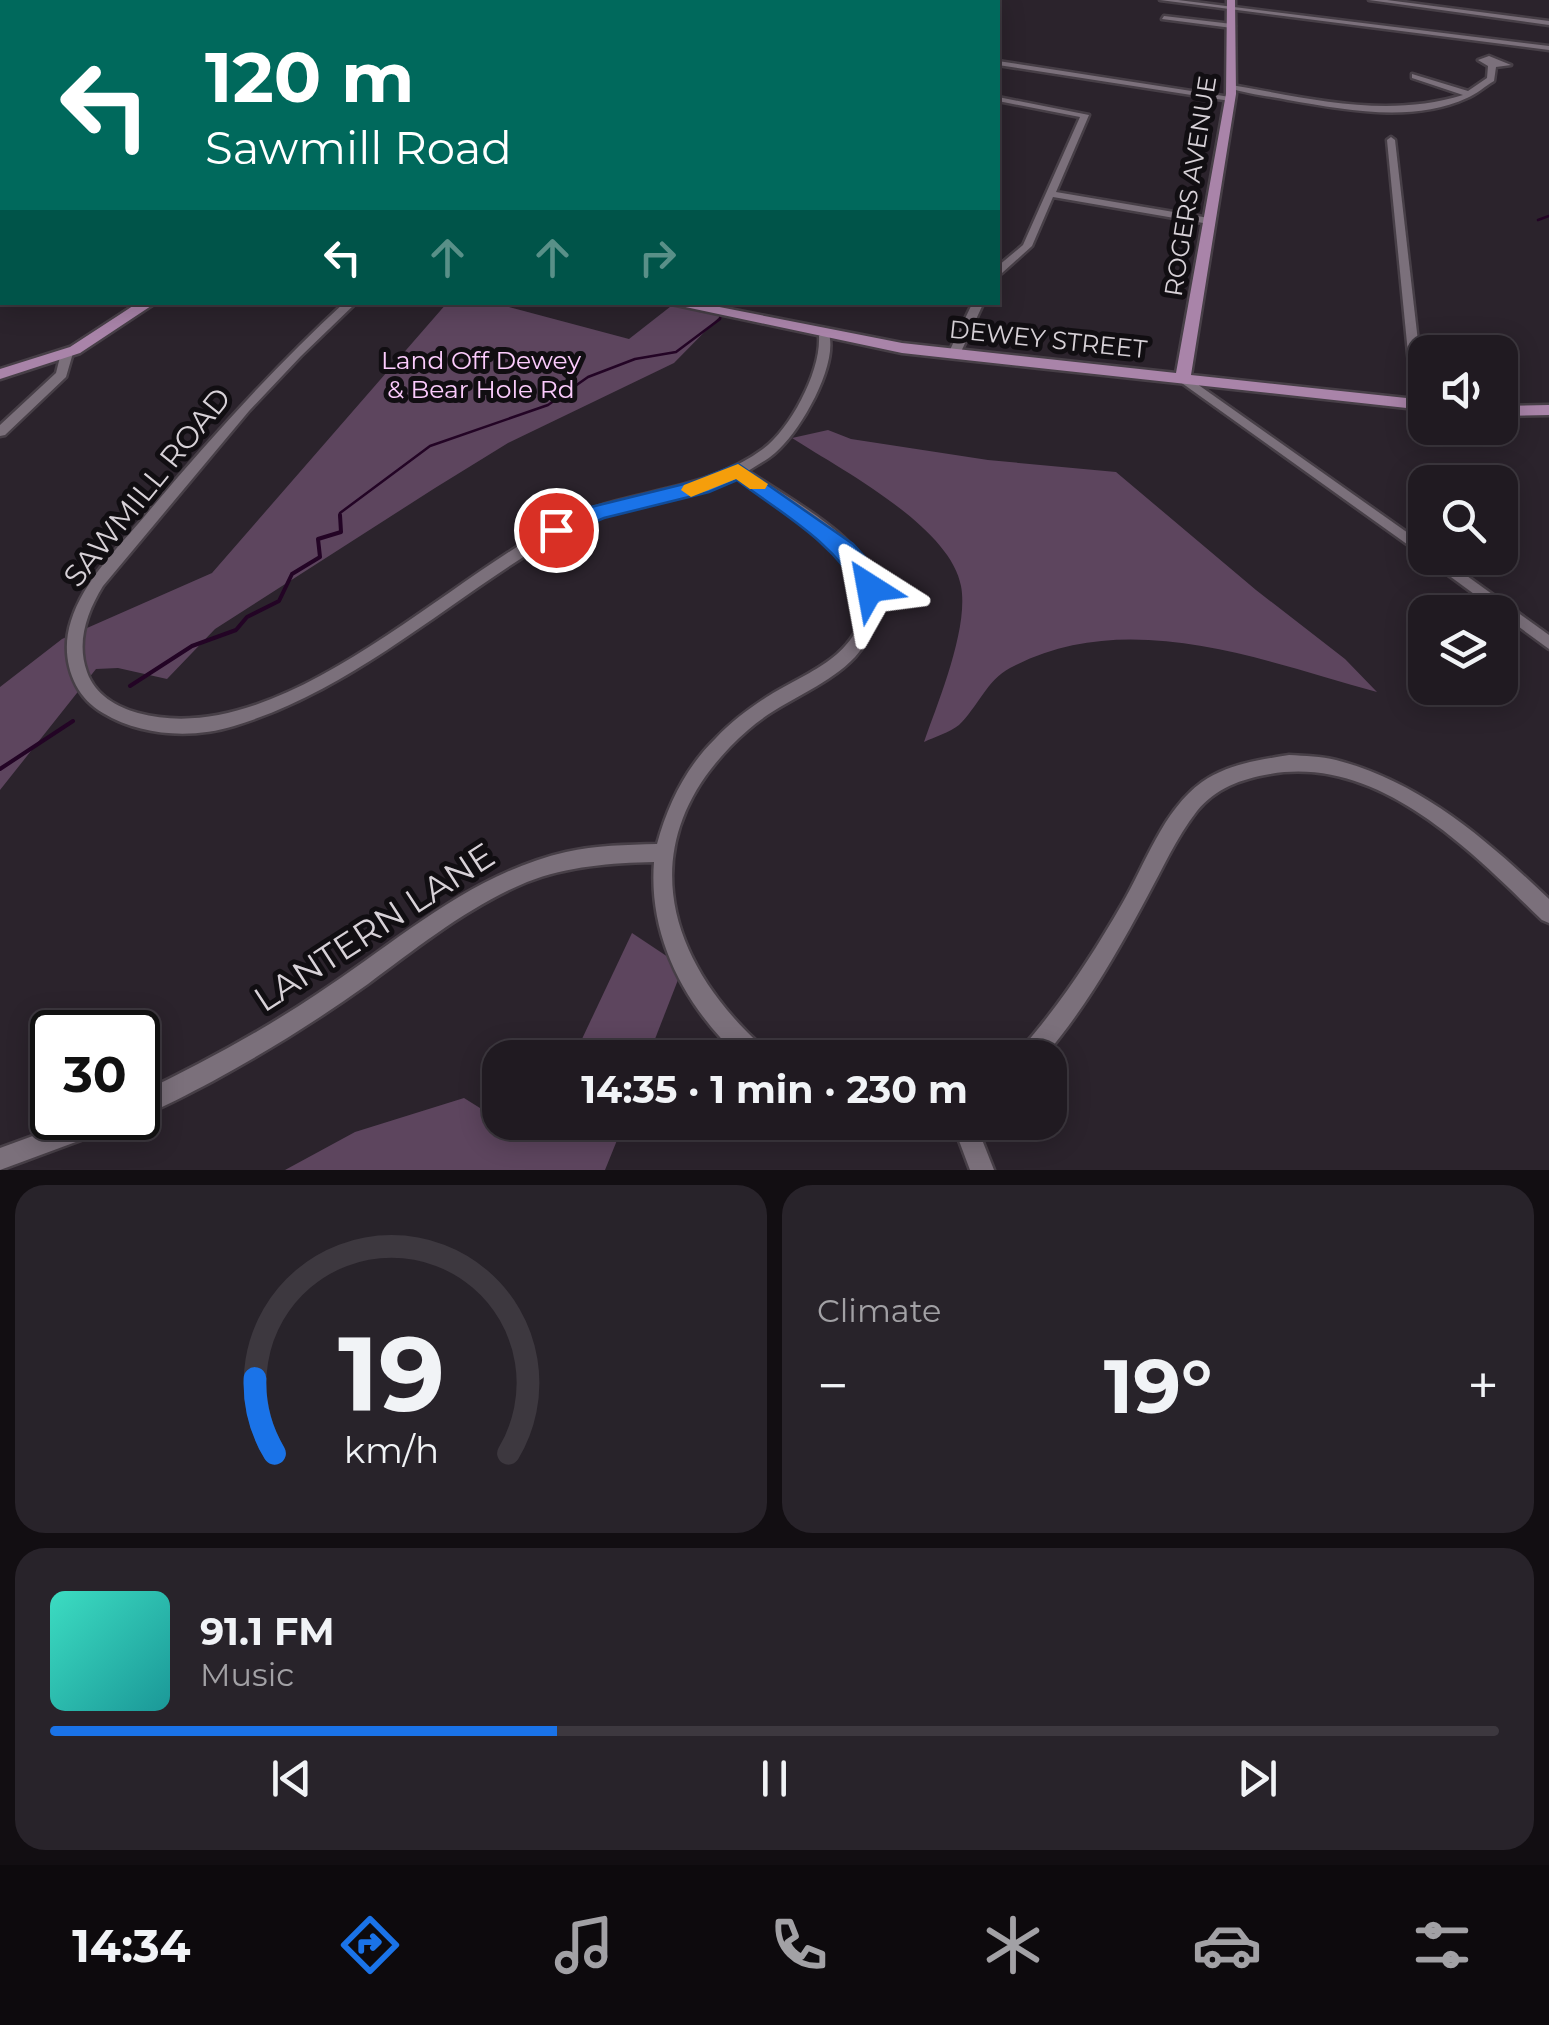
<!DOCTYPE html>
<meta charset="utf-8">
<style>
:root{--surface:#201a21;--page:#28232a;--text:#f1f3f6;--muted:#a2a1a5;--line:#3d383f;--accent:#1a73e8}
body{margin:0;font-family:Montserrat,sans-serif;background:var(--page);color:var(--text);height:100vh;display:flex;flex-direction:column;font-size:38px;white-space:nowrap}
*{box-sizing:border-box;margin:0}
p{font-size:32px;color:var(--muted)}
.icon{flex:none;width:55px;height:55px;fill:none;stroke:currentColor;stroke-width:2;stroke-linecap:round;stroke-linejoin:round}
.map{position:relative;height:1170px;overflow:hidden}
.details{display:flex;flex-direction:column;gap:15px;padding:15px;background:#120e12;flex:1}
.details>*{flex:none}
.top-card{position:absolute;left:0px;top:0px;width:1000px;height:305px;box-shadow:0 5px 25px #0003,0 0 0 2px var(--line);background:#00695c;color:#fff;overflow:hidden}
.tools{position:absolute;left:1408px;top:335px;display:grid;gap:20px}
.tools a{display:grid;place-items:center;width:110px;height:110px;border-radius:20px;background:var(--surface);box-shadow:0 5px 25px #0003,0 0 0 2px var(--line);font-size:50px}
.speed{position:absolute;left:30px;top:1010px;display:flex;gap:20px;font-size:50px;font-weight:700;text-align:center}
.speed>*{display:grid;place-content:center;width:130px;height:130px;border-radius:50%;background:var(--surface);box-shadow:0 5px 25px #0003,0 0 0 2px var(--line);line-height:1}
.speed .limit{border:5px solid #111;border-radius:15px;background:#fff;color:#111}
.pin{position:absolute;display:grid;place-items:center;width:85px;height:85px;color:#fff;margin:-42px;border:5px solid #fff;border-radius:50%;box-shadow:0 2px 10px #0007}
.me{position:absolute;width:110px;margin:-55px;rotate:326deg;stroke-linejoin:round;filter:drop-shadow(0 0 8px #0008)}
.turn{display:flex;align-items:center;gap:35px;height:210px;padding:0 40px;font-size:45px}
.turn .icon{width:130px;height:130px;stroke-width:2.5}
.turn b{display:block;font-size:70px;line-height:85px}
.lanes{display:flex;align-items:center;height:95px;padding:0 40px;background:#0003;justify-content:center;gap:50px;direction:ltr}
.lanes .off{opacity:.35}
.big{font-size:75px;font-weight:700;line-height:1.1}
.details .tile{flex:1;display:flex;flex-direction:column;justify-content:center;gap:15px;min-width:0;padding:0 35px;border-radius:30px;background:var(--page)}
.details .dial{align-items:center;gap:0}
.dial svg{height:260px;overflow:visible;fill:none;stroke:var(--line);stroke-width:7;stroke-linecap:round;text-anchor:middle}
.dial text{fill:var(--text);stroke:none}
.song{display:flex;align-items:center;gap:30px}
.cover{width:120px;height:120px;border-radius:15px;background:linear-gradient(135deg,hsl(170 70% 55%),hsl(180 70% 35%))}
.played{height:10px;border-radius:5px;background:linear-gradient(90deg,var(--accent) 35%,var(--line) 35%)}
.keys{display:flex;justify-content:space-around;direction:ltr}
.heat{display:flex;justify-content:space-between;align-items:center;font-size:55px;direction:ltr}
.details .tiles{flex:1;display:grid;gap:15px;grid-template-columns:1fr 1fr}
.tile:last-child{grid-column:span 2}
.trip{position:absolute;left:482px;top:1040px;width:585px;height:100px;border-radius:30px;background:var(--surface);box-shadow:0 5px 25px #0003,0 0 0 2px var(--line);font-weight:700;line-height:100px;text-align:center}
.tab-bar{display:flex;height:160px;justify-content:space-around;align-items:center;background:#0d0a0d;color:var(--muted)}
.tab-bar .icon{width:70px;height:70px}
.tab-bar .selected{color:var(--accent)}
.tab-bar b{font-size:45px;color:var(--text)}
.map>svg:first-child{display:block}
.green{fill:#5d455e}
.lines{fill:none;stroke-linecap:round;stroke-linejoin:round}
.stream-far1{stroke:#230425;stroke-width:2.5}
.stream{stroke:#230425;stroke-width:4}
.minor-casing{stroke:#473f47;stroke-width:5}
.major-casing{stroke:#473f47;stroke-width:5}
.minor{fill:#7b707b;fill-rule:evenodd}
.major{fill:#a984a9;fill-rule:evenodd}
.route{fill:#1a73e8;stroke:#114b97;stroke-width:2.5}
.slow{fill:#f59e0b}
.labels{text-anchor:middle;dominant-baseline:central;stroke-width:10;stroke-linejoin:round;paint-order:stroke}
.far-street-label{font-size:25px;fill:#d7d1d7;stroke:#110e12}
.far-park-label{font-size:25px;fill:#fcccfd;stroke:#110e12}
.street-label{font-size:30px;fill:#d7d1d7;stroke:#110e12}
.near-street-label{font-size:35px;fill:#d7d1d7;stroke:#110e12}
</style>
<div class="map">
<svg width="1549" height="1170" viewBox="0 0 1549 1170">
<rect width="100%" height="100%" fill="#2b232c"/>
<g class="green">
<polygon points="447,303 494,303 629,339 675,303 731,305 674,363 508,443 435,488 215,629 167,679 118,668 96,669 0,790 0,687 62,639 212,573"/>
<path d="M828,430L851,439L988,460L1116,472L1256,590L1345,659L1377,692C1261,660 1126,606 1010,668C987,680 977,708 959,725C950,732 935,737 924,742C938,702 969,628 961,586C950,526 840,469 792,438Z"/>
<polygon points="632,933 683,967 648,1057 573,1058"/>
<polygon points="464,1098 512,1128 541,1122 624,1123 605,1170 285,1170 355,1132"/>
</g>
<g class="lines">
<g class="stream-far1">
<polyline points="1538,220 1549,216"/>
<polyline points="340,518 340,513 430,446 548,405 588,377 635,359 676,352 720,319 723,302"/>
</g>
<g class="stream">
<polyline points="130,686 192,646 236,630 247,617 279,601 292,574 320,557 318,539 341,532 340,515"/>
<polyline points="0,769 73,721"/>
</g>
<g class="minor-casing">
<g id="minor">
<polygon points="1160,0 1178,0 1549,46 1549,50"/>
<polygon points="1369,0 1387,0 1549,21 1549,25"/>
<polygon points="1164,16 1232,24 1235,26 1232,28 1162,19"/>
<rect x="0" y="27" width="2" height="4"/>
<path d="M1489,56L1511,65L1496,67L1494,81C1485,86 1477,94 1467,98C1413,123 1345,110 1288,100C1269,96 1245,94 1227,87L1231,85C1308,98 1386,119 1463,95L1412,78V74L1468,91L1487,78L1488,66L1478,60Z"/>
<polygon points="998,61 1230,97 1234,99 1230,101 998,65"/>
<polygon points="998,97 1089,115 1056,192 1209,218 1214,221 1209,224 1053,197 1032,246 1002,273 998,274 998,266 1023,245 1080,117 998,101"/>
<rect x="0" y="118" width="2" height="4"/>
<polygon points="1391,137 1395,140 1425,403 1423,407 1419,408 1413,404 1387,140"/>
<path d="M345,302H357L301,356L249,411L103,586C87,612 76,642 87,672C95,695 117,707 138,713C280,752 444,579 564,520C628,488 702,494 763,449C791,428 821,371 819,336L821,334H829C838,366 800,432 775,453C767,460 757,465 748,471C789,499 863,536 877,586C884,610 871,639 855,657C826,688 780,701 748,730C631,832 659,955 766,1050L769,1058H741C686,1008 648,938 654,862C611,863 568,866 527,882C469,906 418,947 368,984C318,1020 266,1052 213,1081C188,1094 163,1108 138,1117V1094C199,1065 260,1032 317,994C397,942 470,874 566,852C596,845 626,845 657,844C668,804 686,767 716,738C732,721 751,707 770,695C806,673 855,657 863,610C865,597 863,584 856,572C833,533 774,502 737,476L716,485C690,493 663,501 636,508C615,513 591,518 572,528C457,591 362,687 234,726C192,739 141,736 103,713C71,695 60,655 71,621C84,580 117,549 144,517C207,442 272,369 345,302Z"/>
<polygon points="973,302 984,302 960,354 954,357 950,356 948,354"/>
<polygon points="67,350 73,353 66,377 5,435 0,436 0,425 56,373 61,353"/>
<polygon points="1183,374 1425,545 1425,557 1179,381 1177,378"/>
<polygon points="1425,558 1442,558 1549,635 1549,649"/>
<path d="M1289,755C1305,756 1321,756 1336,760C1421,782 1487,840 1549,899V923L1542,920C1471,851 1379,755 1270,774C1241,779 1216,788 1197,811C1176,838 1163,868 1147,897C1117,953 1085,1009 1043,1058H1017L1020,1050C1060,1005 1092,956 1122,904C1145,865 1163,810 1202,782C1228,764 1259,760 1289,755Z"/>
<polygon points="82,1118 122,1118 119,1126 0,1170 0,1148"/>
<polygon points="952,1122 975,1122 994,1170 970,1170"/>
</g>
</g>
<g class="major-casing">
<g id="major">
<polygon points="1227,0 1235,0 1236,94 1191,375 1425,400 1425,410 902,353 662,302 694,302 902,343 1176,373 1226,94"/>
<polygon points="139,302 157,302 80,353 0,379 0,369 70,347"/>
<polygon points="1549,405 1549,415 1500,416 1500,406"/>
</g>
</g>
<use href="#minor" class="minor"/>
<use href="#major" class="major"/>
</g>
<path class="route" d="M738,464L853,544L872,565L881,588L878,594H862C835,543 783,514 737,480L709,492L604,518L556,538L545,530L548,525L591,507L696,481Z"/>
<polygon class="slow" points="738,464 768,484 765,489 750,489 736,479 691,497 681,490 684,485"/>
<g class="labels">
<g class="far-street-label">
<text transform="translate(1190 186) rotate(-81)">ROGERS AVENUE</text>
<text transform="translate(1048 339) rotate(6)">DEWEY STREET</text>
</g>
<g class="far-park-label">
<text x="481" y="360">Land Off Dewey<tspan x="481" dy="29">&amp; Bear Hole Rd</tspan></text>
</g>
<g class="street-label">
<text transform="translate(147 487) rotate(-51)">SAWMILL ROAD</text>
</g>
<g class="near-street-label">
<text transform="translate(374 927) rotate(-33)">LANTERN LANE</text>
</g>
</g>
</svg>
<div class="tools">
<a><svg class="icon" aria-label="sound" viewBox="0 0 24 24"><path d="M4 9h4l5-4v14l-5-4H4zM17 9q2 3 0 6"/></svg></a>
<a><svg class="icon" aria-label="search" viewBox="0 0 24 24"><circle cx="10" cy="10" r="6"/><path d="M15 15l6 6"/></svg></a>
<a><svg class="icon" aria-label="layers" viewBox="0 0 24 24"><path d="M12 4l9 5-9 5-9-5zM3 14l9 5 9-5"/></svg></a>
</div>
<div class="speed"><div class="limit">30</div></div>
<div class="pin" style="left:556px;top:530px;background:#d93025"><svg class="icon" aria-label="arrive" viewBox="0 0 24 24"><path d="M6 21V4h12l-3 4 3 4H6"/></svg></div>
<svg class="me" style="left:870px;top:588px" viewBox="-20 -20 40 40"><path d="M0-17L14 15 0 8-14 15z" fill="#1a73e8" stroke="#fff" stroke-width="4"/></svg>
<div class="trip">14:35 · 1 min · 230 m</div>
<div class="top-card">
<div class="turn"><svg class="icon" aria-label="left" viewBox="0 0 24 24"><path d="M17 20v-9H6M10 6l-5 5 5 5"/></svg><div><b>120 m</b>Sawmill Road</div></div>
<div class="lanes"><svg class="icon" aria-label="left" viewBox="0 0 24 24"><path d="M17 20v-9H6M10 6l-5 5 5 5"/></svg><svg class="icon off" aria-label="ahead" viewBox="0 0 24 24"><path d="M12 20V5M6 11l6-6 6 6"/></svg><svg class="icon off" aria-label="ahead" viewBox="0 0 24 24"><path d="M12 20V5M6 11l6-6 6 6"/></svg><svg class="icon off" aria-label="right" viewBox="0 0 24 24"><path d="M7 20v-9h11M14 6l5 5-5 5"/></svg></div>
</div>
</div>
<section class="details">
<div class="tiles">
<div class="tile dial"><svg viewBox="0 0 100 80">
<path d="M14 69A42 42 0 1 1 86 69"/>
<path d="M14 69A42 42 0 0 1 8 46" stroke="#1a73e8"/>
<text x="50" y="56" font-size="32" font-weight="700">19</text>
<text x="50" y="72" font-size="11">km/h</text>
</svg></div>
<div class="tile"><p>Climate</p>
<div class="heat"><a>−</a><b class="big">19°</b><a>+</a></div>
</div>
<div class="tile">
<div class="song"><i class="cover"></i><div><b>91.1 FM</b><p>Music</p></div></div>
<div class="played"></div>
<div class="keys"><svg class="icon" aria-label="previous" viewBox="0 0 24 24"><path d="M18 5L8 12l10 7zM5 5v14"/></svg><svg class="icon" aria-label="pause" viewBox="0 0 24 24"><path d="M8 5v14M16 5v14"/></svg><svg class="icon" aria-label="next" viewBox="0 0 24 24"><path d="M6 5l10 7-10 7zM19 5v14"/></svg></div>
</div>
</div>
</section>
<nav class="tab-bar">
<b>14:34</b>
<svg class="icon selected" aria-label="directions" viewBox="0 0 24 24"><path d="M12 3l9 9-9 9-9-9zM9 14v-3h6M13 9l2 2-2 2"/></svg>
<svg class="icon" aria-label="music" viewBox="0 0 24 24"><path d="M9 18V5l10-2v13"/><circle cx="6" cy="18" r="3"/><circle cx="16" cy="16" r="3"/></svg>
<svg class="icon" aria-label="phone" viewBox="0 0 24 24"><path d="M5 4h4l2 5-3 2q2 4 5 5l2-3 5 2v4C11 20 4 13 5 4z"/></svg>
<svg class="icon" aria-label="climate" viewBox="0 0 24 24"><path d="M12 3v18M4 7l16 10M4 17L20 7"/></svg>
<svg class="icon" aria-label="car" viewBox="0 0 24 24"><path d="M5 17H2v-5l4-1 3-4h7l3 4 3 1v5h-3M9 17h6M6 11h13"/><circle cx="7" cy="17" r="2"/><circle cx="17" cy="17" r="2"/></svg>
<svg class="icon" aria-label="filters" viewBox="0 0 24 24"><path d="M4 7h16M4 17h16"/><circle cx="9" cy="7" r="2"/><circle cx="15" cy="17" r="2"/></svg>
</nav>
